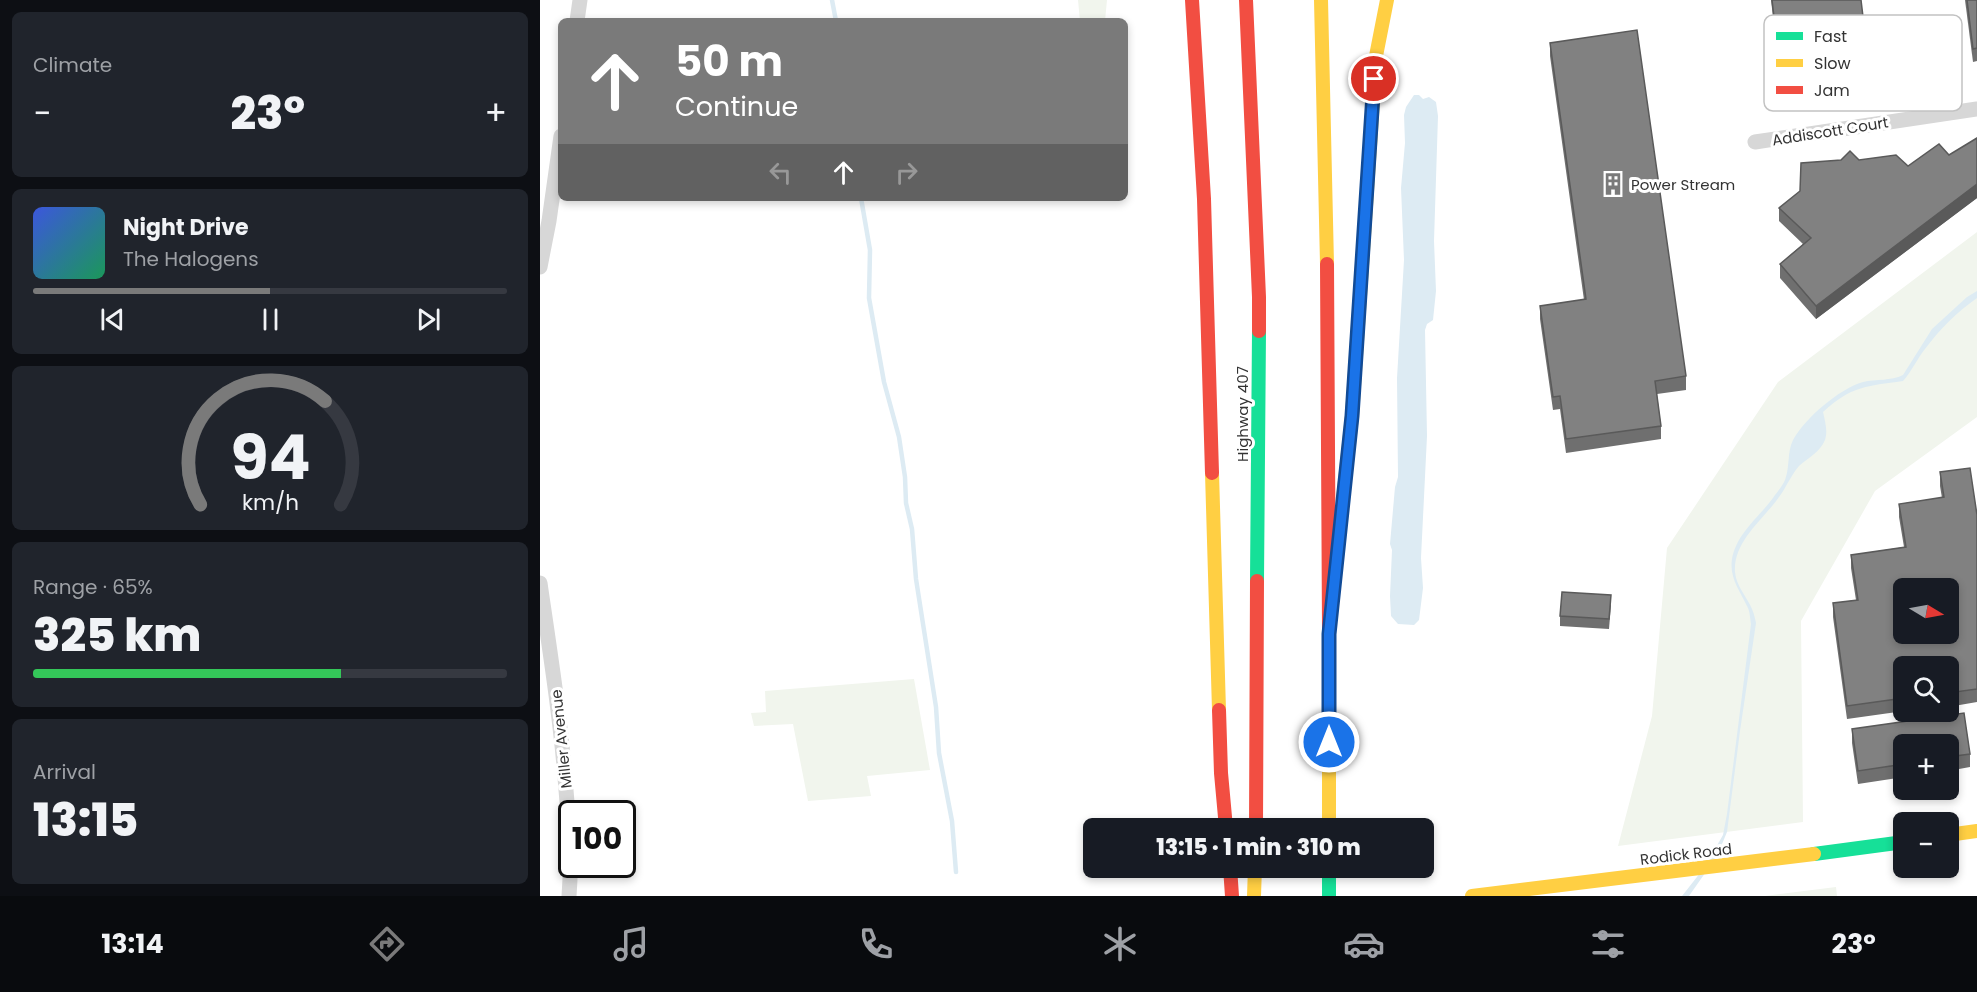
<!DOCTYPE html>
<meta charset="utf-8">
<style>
:root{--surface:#171b24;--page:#20242c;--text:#f1f3f6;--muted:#9ea1a6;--line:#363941;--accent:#7a7a7a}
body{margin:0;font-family:Poppins,sans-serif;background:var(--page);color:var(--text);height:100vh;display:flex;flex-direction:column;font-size:22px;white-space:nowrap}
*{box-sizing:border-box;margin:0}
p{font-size:20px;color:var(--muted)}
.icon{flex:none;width:33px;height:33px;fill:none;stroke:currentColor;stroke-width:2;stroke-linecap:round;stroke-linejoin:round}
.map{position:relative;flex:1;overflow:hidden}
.drawer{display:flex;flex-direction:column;gap:12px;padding:12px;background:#0d0f14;width:540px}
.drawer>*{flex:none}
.banner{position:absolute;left:18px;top:18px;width:570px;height:183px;border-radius:9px;box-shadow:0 3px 9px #0003;background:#7a7a7a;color:#fff;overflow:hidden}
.needle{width:39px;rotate:100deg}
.buttons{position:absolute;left:1353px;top:578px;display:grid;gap:12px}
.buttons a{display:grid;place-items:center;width:66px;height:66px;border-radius:9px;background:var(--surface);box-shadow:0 3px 9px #0003;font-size:30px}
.speed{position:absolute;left:18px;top:800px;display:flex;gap:12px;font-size:30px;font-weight:700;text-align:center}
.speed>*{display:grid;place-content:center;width:78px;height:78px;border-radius:50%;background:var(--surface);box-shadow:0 3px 9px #0003;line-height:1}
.speed .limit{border:3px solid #111;border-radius:9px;background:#fff;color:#111}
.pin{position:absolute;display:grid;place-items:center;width:51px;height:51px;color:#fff;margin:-26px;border:3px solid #fff;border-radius:50%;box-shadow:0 2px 6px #0007}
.me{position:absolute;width:66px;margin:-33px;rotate:0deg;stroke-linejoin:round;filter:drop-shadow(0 0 4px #0008)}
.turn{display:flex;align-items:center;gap:21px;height:126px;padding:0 18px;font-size:27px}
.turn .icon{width:78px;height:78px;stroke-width:2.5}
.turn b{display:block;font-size:42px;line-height:51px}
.lanes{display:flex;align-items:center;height:57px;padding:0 18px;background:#0003;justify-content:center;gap:30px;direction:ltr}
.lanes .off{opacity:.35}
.big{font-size:45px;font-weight:800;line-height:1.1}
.drawer .tile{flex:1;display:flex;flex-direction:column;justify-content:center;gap:9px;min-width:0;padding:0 21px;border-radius:9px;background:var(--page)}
.drawer .dial{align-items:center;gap:0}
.dial svg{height:156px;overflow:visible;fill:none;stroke:var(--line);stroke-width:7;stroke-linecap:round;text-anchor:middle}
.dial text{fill:var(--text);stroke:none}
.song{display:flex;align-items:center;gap:18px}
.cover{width:72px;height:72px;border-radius:9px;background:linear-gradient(135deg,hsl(230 70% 55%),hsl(150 70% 35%))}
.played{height:6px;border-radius:3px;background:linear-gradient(90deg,var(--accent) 50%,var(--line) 50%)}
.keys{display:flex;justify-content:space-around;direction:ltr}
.heat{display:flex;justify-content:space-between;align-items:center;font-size:33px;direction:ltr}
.charge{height:9px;border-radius:4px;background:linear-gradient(90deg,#34c759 65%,var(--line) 0)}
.trip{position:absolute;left:543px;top:818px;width:351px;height:60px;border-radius:9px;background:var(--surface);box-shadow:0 3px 9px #0003;font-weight:800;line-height:60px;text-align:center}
.dock{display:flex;height:96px;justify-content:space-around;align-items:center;background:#090b0e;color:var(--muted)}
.dock .icon{width:42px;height:42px}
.dock .selected{color:var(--accent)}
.dock b{font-size:27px;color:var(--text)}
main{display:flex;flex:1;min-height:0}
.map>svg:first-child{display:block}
.green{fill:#f1f5ed}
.water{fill:#ddebf3}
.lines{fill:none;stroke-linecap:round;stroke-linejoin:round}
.stream{stroke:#ddebf3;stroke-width:4.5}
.street{stroke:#d7d7d7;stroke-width:15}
.fast{stroke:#16e098;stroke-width:14}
.slow{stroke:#ffcf43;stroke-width:14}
.jam{stroke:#f24e42;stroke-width:14}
.wall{fill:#6f6f6f}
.shaded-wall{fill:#5a5a5a}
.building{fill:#818181;stroke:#5a5a5a;stroke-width:1.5;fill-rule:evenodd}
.route-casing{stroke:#114b97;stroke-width:15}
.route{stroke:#1a73e8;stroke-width:10}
.labels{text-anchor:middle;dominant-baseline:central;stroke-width:6;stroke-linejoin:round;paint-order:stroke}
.street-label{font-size:15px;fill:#333;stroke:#fff}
.poi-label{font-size:15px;fill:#333;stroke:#fff;text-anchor:start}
.key{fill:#fff;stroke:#c2c2c2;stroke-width:1.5}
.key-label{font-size:16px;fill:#333}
</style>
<main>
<section class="drawer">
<div class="tile"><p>Climate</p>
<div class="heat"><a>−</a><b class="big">23°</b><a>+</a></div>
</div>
<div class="tile">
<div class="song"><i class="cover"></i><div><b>Night Drive</b><p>The Halogens</p></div></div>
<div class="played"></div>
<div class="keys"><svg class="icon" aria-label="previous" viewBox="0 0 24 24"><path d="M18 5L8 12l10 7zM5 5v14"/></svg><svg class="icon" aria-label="pause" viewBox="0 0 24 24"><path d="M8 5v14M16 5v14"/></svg><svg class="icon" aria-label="next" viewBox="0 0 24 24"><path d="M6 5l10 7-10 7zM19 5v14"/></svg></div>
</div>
<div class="tile dial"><svg viewBox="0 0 100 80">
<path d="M14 69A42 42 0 1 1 86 69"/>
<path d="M14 69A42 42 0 0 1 78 16" stroke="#7a7a7a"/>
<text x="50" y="56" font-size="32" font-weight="700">94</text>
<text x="50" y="72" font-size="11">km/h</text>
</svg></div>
<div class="tile"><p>Range · 65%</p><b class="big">325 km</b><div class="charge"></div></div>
<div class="tile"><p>Arrival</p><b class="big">13:15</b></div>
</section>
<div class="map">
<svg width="1437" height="896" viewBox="0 0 1437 896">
<rect width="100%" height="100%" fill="#fff"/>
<g class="green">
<polygon points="538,0 567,0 565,21 540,21"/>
<polygon points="1437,232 1437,417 1335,491 1261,621 1263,822 1078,846 1112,716 1127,548 1238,382"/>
<polygon points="374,679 390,770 327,776 331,796 268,801 253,724 214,726 211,713 226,712 225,691"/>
<polygon points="1296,887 1297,896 1225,896"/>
</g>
<g class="water">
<polygon points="874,95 879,95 883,99 889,97 896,102 898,116 894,241 896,291 893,320 887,324 885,330 887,436 881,558 883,588 879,620 874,625 858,624 851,616 850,596 852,550 850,544 855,487 858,477 857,378 864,260 861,188 865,143 864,115 866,107"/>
<path d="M1437,291V298C1417,312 1400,329 1385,349C1377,359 1372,371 1363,381C1327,386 1311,386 1283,412C1285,421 1288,431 1285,440C1280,452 1268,458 1259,466C1251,475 1246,488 1239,497C1224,519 1193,541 1195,572C1196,586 1207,597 1212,609C1214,614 1215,618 1216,623L1200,731L1187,832L1177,856L1149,896H1142L1164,868L1183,835L1187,814L1211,624C1210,618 1210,611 1207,606C1200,591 1189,578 1192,559C1197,532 1220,517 1235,495C1238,491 1243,485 1245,480C1250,467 1247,452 1253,440C1265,418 1299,389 1323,382C1336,379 1351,381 1363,375L1392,329L1427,297Z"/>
</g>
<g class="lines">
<g class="stream">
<polyline points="292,0 296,21"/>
<polyline points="321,198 330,250 329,298 344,382 359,437 365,477 366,503 372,529 376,579 396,707 399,753 412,821 416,872"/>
</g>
<g class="street">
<polyline points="37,21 40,0"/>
<polyline points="1215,142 1437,109"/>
<polyline points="0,267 9,221 21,136"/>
<path d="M0,583C10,652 21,721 26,790C29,825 32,860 29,896"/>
</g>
<g class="fast">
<polyline points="717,581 719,331"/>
<polyline points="1274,854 1364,842"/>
<polyline points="789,867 789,896"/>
</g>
<g class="slow">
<polyline points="781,0 787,264"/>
<polyline points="672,473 679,710"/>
<polyline points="803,499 812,416 836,56 847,0"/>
<polyline points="789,629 789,828"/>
<polyline points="1408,835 1437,831"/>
<polyline points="714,896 715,867"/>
<polyline points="932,896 1274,854"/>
</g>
<g class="jam">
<polyline points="652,0 664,199 672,473"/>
<polyline points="706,0 719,297 719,331"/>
<polyline points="787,264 789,629"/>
<polyline points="679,710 681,773 686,828"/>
<polyline points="716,828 717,581"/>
<polyline points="690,867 692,896"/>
</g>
</g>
<g class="wall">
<polygon points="1231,0 1321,0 1326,42 1326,55 1276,61 1277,85 1232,90 1228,57 1228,44 1236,43"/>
<polygon points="1425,0 1437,0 1437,61 1433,62"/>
<polygon points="1010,43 1146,376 1146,390 1117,394 1121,426 1121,439 1026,453 1020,409 1013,410 1000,319 1000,306 1044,300 1010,56"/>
<polygon points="1437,138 1437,198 1276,319 1240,278 1240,264 1263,244 1239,221 1239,208 1319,160 1368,166 1409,155"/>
<polygon points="1400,472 1437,515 1437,702 1408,707 1408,666 1364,666 1364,711 1307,719 1293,617 1293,603 1316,600 1311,568 1311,555 1364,547 1359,517 1359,504 1402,498 1400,486"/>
<polygon points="1071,605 1069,629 1020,626 1020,616"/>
<polygon points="1424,713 1430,754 1430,767 1408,771 1408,744 1364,744 1364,777 1318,784 1312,743 1312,729"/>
</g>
<polygon class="shaded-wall" points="1437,184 1437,198 1276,319 1276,306"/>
<g class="building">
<polygon points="1232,0 1321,0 1326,42 1274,48 1277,72 1232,77 1228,44 1237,43"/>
<polygon points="1427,0 1437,0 1437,48 1433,49"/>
<polygon points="1097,30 1146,376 1115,381 1121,426 1026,439 1020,396 1013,397 1000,306 1046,299 1010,43"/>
<polygon points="1437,138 1437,184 1276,306 1240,264 1271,238 1239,208 1260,191 1261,163 1301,160 1310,151 1319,160 1356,155 1368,166 1399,144 1409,155"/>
<path d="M1430,468L1437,515V689L1408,693V666H1364V698L1307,706L1293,603L1318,600L1311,555L1366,547L1359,504L1404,497L1400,472ZM1364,588H1408V633H1364Z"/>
<polygon points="1022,592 1071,595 1069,619 1020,616"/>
<polygon points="1424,713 1430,754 1408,757 1408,744 1364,744 1364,764 1318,771 1312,729"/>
</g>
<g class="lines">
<g class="route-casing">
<polyline id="route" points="789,742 789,634 812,416 834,79"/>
</g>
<use href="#route" class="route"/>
</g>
<defs>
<g id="building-bare" transform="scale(1.8)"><path d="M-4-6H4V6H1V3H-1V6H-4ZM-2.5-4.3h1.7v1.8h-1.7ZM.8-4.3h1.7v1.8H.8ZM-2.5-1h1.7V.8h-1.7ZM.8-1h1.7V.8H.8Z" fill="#7a7a7a" stroke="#fff" stroke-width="2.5" paint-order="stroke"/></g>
</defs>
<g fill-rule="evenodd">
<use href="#building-bare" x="1073" y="184"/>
</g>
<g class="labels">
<g class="street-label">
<text transform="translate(1290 131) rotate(-9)">Addiscott Court</text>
<text transform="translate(702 414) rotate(-90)">Highway 407</text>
<text transform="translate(21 739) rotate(-96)">Miller Avenue</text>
<text transform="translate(1146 854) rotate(-7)">Rodick Road</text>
</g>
<g class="poi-label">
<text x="1091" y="184">Power Stream</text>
</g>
</g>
<rect x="1224" y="15" width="198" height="96" rx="9" class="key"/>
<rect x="1236" y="32" width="27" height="8" fill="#16e098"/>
<rect x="1236" y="59" width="27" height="8" fill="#ffcf43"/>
<rect x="1236" y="86" width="27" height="8" fill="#f24e42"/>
<g class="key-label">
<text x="1274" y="42">Fast</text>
<text x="1274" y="69">Slow</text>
<text x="1274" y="96">Jam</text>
</g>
</svg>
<div class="buttons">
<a><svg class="needle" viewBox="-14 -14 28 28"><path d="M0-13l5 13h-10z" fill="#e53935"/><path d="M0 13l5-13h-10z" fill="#9ea1a6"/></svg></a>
<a><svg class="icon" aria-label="search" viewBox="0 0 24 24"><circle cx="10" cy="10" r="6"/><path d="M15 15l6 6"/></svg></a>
<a>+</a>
<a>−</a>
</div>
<div class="speed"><div class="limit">100</div></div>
<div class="pin" style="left:834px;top:79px;background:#d93025"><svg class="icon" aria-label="arrive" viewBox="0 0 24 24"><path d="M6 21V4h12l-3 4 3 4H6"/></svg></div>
<svg class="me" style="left:789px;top:742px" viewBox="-20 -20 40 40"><circle r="17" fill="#1a73e8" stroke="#fff" stroke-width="3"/><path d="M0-11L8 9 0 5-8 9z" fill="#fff"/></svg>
<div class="trip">13:15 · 1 min · 310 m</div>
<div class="banner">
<div class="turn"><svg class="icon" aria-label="ahead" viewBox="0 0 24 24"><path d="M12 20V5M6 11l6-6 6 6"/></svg><div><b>50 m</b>Continue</div></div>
<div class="lanes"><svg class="icon off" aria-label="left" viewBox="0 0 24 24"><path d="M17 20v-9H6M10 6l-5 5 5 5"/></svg><svg class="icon" aria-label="ahead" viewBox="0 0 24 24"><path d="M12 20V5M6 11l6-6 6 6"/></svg><svg class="icon off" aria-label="right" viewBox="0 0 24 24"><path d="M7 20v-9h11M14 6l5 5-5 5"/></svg></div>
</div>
</div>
</main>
<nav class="dock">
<b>13:14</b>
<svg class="icon selected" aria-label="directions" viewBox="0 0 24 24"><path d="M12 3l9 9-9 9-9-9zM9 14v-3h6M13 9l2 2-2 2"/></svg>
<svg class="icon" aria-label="music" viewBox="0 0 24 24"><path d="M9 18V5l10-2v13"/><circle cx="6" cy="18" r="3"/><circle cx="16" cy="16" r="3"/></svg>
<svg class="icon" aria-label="phone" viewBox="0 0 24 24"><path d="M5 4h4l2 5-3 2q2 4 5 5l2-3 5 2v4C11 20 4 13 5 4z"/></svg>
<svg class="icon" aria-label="climate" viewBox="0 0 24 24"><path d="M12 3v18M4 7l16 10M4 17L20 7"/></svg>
<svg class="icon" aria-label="car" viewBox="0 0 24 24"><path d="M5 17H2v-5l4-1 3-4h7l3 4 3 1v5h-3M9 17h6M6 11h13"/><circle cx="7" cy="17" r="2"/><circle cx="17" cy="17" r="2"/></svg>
<svg class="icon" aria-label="filters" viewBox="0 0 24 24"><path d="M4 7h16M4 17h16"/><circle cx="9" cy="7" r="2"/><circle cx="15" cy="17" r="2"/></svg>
<b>23°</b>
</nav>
